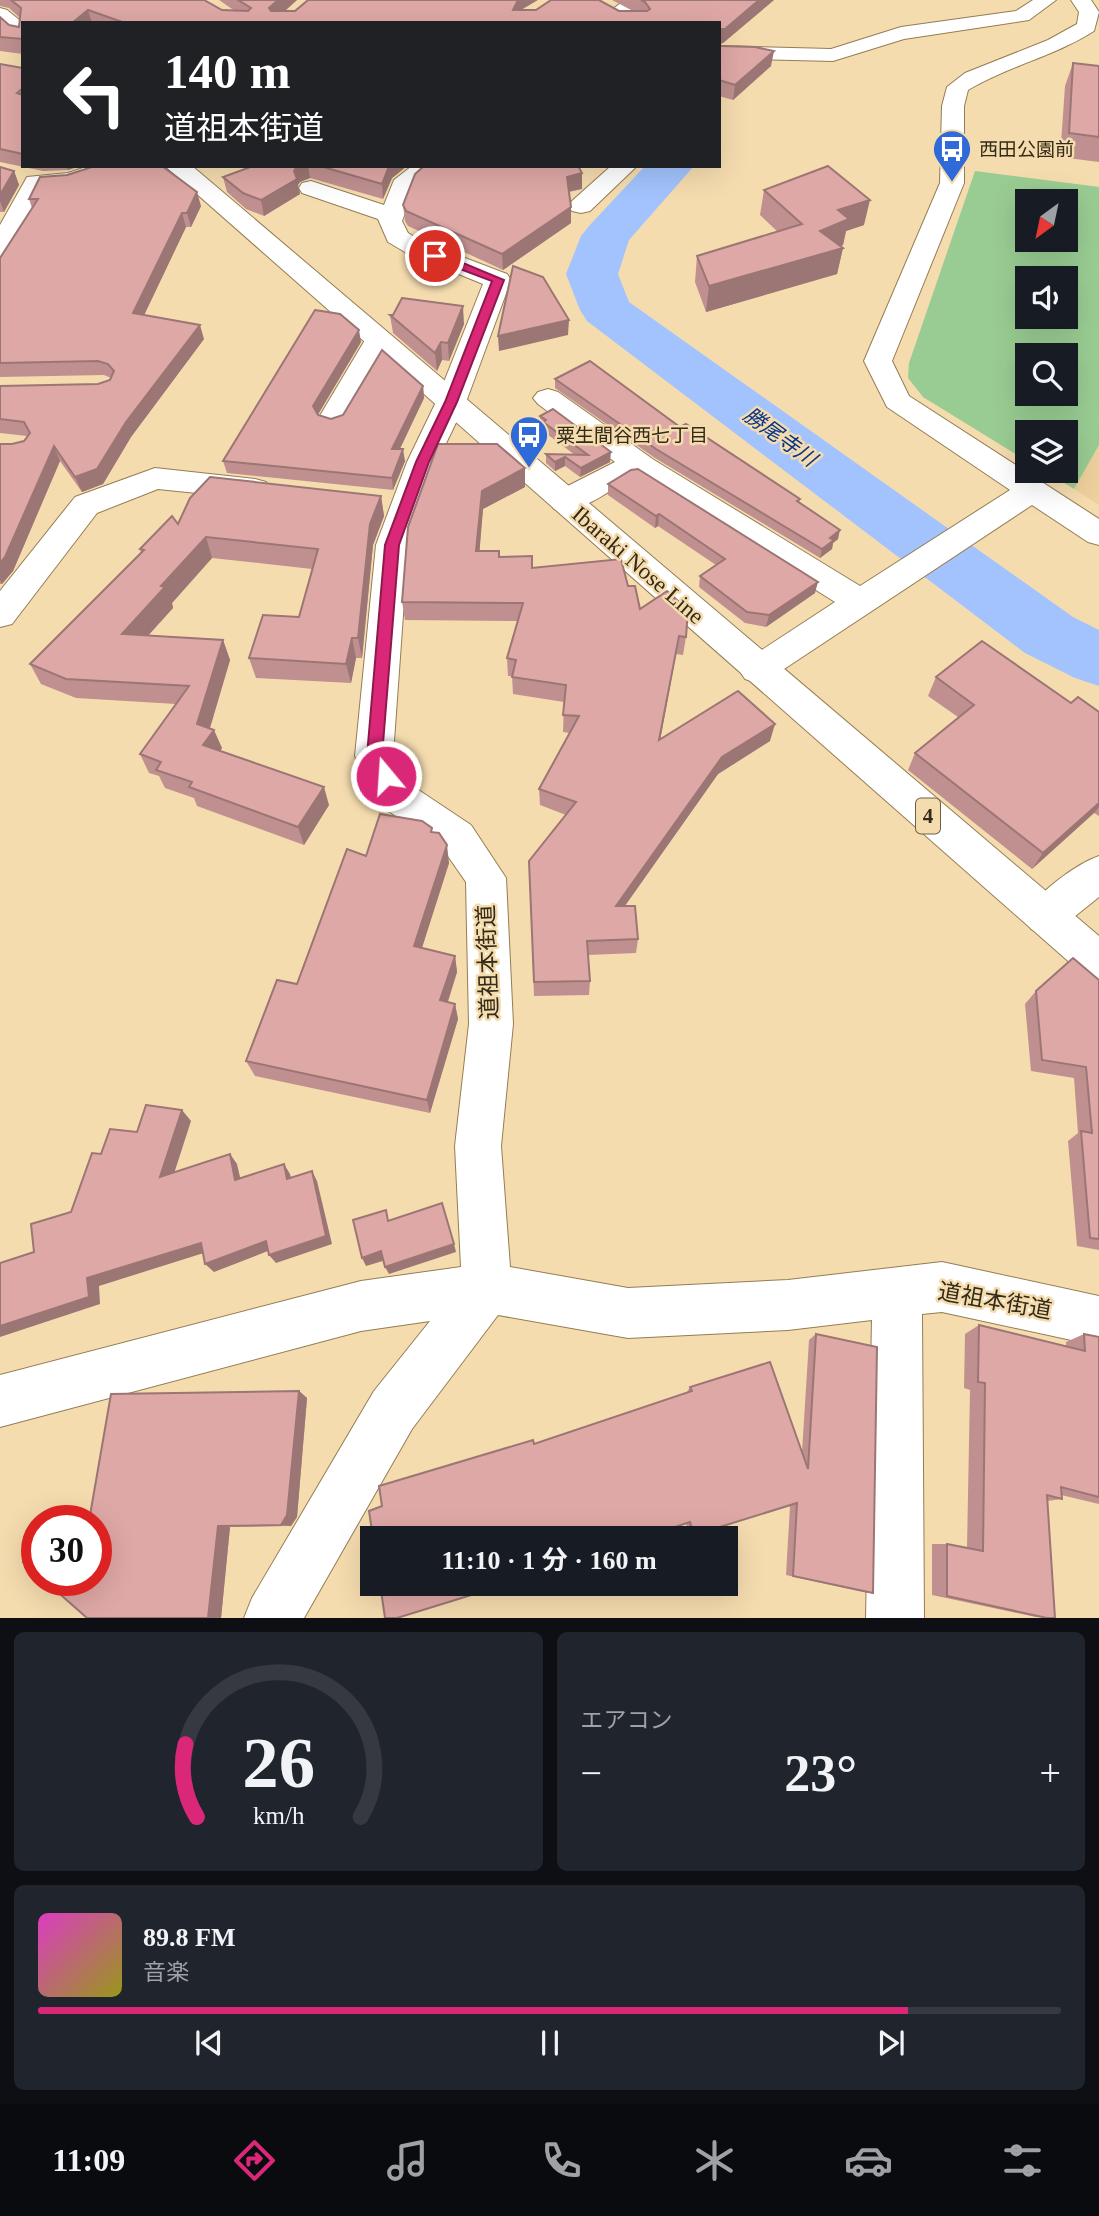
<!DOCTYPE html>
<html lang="ja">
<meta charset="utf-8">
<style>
:root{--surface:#171b24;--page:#20242c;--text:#f1f3f6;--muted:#9ea1a6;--line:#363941;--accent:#db2777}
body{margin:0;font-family:"Times New Roman","Noto Sans JP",serif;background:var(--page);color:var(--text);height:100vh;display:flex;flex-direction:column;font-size:26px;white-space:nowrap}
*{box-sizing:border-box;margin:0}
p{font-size:23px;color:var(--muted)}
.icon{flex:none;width:38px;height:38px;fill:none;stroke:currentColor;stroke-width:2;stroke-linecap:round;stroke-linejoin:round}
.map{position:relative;height:1618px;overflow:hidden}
.side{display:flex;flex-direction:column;gap:14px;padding:14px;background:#0d0f14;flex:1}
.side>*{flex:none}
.top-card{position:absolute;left:21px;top:21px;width:700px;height:147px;border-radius:0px;box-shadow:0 7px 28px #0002;background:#202124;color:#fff;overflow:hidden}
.needle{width:46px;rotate:213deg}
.buttons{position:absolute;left:1015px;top:189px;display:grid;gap:14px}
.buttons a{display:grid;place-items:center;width:63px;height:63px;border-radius:0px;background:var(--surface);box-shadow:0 7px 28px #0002;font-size:35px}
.speed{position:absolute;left:21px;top:1505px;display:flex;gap:14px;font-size:35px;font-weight:700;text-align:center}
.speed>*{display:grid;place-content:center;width:91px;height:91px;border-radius:50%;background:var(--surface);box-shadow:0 7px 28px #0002;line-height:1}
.speed .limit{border:10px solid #d22;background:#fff;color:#111}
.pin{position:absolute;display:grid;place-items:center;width:60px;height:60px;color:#fff;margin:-30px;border:4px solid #fff;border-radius:50%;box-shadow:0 2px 7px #0007}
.me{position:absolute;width:77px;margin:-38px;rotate:342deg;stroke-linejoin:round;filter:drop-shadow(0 0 5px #0008)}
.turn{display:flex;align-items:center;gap:24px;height:147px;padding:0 28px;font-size:32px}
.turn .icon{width:91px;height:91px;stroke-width:2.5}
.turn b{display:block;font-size:49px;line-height:60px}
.big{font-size:52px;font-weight:700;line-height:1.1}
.side .tile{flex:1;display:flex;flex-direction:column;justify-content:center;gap:10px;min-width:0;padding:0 24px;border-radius:10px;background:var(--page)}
.side .dial{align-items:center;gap:0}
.dial svg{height:182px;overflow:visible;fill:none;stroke:var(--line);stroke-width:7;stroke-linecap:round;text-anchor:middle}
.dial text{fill:var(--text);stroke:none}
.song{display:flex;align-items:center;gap:21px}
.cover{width:84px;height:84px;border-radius:10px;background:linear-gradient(135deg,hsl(310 70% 55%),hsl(60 70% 35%))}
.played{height:7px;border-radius:4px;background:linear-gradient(90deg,var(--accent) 85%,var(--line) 85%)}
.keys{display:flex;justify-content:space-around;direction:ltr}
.heat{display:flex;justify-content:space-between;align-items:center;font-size:38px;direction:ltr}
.side .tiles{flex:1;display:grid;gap:14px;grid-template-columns:1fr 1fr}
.tile:last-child{grid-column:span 2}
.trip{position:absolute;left:360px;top:1526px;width:378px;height:70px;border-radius:0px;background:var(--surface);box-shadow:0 7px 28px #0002;font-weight:700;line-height:70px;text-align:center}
.menu{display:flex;height:112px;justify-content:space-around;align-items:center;background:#090b0e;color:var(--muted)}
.menu .icon{width:49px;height:49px}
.menu .current{color:var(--accent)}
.menu b{font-size:32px;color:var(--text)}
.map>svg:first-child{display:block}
.built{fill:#edd09c}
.green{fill:#99cc92;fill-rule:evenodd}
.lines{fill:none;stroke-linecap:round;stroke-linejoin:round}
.river{fill:#a2c3fd;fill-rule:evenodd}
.minor-casing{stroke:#947d53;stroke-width:2}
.major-casing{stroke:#947d53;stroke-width:2}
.minor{fill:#fff;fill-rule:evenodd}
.major{fill:#fff;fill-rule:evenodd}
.wall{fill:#bf908f}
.shaded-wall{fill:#9b7674}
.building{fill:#dea8a6;stroke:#9b7674;stroke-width:2}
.route{fill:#db2777;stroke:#8e194d;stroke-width:2}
.labels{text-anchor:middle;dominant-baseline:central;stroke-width:5;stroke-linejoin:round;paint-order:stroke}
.far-poi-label{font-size:19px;fill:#332a18;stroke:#f5dcaf;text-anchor:start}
.far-water-label{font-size:21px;font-style:italic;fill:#0a3586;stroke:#f5dcaf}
.shield{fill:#f5dcaf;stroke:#6d5f45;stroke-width:2}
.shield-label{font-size:21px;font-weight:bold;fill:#332a18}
.street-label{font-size:23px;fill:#332a18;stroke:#f5dcaf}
</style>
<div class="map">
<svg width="1099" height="1618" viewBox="0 0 1099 1618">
<rect width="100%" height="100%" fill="#f5dcaf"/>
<polygon class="built" points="1099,445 1099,505 1074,489"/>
<path class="green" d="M975,171L1099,187V445L1074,489L1044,471H1066V432H1027V461L923,397L908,378L909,363ZM1027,201H1066V240H1027ZM1027,278H1066V317H1027ZM1027,355H1066V394H1027Z"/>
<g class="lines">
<polygon class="river" points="645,166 694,166 629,240 618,274 629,302 1073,617 1099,630 1099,686 1075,678 1025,653 587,321 580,310 566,274 581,236 589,226"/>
<g class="minor-casing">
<g id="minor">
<polygon points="625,0 649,0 618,23 594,23"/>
<polygon points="1033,0 1056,0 1029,20 904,39 833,61 719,58 719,46 831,49 901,27 1016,11"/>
<path d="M1071,0H1091L1099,12L1094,31C1055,56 1008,66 968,90L964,106V183L892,361L909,396L1099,519V545L1088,542L1032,505L769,679L757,683L745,679L739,670L745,661L835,602L638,478L629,479C608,491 579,516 554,509L549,501L554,493L615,462L538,404L533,398L538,392L548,389L558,392L654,460L860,586L1010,490L887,407L864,361L940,183L942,106L947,87L965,73L1048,40L1077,24L1079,12Z"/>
<polygon points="89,166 125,166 121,171 71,187 44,189 13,248 9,253 0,256 0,225 27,177 68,173"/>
<polygon points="412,166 439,166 414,188 402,221 408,233 423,242 507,274 511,280 466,402 437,462 408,545 393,755 411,785 471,825 506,878 513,1024 501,1146 510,1267 628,1288 788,1280 942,1262 1099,1296 1099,1346 942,1312 922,1314 924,1618 866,1618 872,1320 788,1330 628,1338 498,1315 412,1429 304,1618 244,1618 252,1598 374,1391 430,1321 361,1331 0,1427 0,1375 361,1281 461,1267 455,1146 469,1024 466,882 443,849 383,807 355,756 376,545 407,462 436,402 483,284 405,252 388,242 378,219 302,193 299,188 302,183 311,181 384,205 394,180"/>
<polygon points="611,166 637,166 590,211 581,213 572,211 569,206 572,201"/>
<polygon points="379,332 389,334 393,340 348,419 343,426 333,428 323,426 318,419 365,340 369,334"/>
<polygon points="155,468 255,479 266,482 271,489 266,496 255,499 158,489 97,513 12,624 0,627 0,591 75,497"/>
<path d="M1099,856V897L1059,929L1045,934L1031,929L1025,916C1035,894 1076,864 1099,856Z"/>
</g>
</g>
<g class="major-casing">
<g id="major">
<polygon points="0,8 7,10 23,23 23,40 16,38 0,25"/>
<polygon points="165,166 192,166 1099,936 1099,981 1084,975"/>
</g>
</g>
<use href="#minor" class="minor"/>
<use href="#major" class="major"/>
</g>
<g class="wall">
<polygon points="0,0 204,0 222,10 235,11 219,0 297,0 285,11 633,11 612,0 774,0 723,43 720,44 721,46 771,66 733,100 719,96 719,23 23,23 23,54 0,51 0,17 9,25 19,27 20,18 9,8 0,6"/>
<polygon points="1073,63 1099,66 1099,162 1060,157 1065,86"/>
<polygon points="0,64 23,68 23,166 80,166 68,170 43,171 0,162"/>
<polygon points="253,166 407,166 392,178 383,199 310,178 300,182 298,185 300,194 264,216 246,209 227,192 223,177"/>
<polygon points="0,167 14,171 19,185 4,212 0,212"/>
<polygon points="67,175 201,206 191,227 186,227 144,315 204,339 131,437 103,484 82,492 60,461 13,571 2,584 0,584 0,444 12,444 24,441 27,436 0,433 0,386 98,384 110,380 111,378 104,375 0,377 0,258 32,208 29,199"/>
<polygon points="582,189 569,192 571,223 503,270 408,226 405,221 403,205"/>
<polygon points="764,190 864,225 846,231 843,245 840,246 843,248 837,274 706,312 695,282 697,256 778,232 760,215"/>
<polygon points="390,315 464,324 449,361 442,360 437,371 393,333"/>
<polygon points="361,342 318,414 318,415 331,419 343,415 423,386 424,398 400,449 405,461 393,490 227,473 223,461"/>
<polygon points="555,379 680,427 800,499 799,502 838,539 833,543 832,549 820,558 655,458 555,388"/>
<polygon points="540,416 610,462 580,477 565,466 555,471 546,463 546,454 575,455 543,431 543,427 540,425"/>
<polygon points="525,468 525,487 483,509 479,551 532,568 628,586 640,609 686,637 683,655 676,654 660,739 770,741 718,774 625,906 638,939 636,953 588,955 590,981 589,995 534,996 529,861 566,815 540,805 539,789 570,733 563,732 564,702 513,694 512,676 508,676 507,658 518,621 405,620 402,602 408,527"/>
<polygon points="608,484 815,593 766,627 745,623 699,587 700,576 716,565 658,526 655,528 608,495"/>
<polygon points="381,496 384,516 373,545 362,658 356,658 351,683 256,678 249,658 299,617 312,569 212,558 172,603 173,608 148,636 223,640 230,660 210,728 222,748 220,751 329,805 304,845 197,806 194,798 165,788 159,776 149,773 140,754 176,704 76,698 41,684 30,664 141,553 140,549 178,524"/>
<polygon points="936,677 1071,703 1099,712 1099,816 1094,813 1032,869 908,770 915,753 958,717 928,696"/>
<polygon points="432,828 432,832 449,863 422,948 455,956 457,972 448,1002 455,1004 458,1019 430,1113 255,1076 246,1061 297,984 366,856"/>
<polygon points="1099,980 1099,1250 1077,1246 1068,1141 1078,1133 1074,1078 1031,1071 1025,1004 1036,991"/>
<polygon points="979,1325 1066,1346 1066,1342 1084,1334 1099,1337 1099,1504 1061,1495 1062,1499 1047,1501 1055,1618 1036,1617 932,1595 932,1544 947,1544 967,1548 970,1390 964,1388 965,1334"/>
<polygon points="816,1334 873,1593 863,1592 786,1575 790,1506 689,1536 686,1523 534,1444 687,1393 687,1392 690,1387 802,1452 809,1340"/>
<polygon points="299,1391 307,1398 297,1517 291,1526 230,1527 221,1618 87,1618"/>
</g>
<g class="shaded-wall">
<polygon points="278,0 297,0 271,23 269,8"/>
<polygon points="518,0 538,0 521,10 513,10"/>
<polygon points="759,0 774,0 723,43 719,44 719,29"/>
<polygon points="88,10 92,23 72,23"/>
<polygon points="774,51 771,66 733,100 735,85"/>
<polygon points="66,166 80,166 68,170"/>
<polygon points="297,166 308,166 310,178 300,182 298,185 300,194 264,216 261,200 294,171"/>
<polygon points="389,166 407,166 392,178 383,199 382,184"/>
<polygon points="14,171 19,185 4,212 0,201 0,195"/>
<polygon points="582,173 582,189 566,192 567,177"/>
<polygon points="197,192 201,206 191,227 187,213"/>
<polygon points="870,200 864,225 846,231 843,245 815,256 820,231 838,210"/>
<polygon points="571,207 571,223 503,270 502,254"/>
<polygon points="182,213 186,227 138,328 133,313"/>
<polygon points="843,248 837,274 706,312 709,286"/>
<polygon points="463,306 464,324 449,361 448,343"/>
<polygon points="569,320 568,335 499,351 498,336"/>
<polygon points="200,325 204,339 131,437 103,484 82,492 75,477 126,422"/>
<polygon points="359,330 361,342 316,418 313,406"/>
<polygon points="441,342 442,360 437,371 435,353"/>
<polygon points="423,386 424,398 394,461 392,449"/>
<polygon points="54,446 60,461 13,571 2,584 0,580 0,563"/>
<polygon points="403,449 405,461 393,490 392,478"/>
<polygon points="611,452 610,462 580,477 581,468"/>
<polygon points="565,457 565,466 555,471 555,462"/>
<polygon points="525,468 525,487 483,509 478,570 476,551 482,491"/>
<polygon points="381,496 384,516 373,545 362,658 358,638 370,524"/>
<polygon points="659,514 658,526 655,528 656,516"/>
<polygon points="840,530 838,539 833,543 832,549 820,558 822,549 830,538"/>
<polygon points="206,537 212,558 172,603 173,608 131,654 122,634 161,586"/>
<polygon points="818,582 815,593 766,627 769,615"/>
<polygon points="679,636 676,654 657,757 659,740"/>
<polygon points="352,638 356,658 351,683 346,664"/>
<polygon points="223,640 230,660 206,741 214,730 222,748 211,763 203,745 197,724"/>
<polygon points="775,724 770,741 718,774 614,921 616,906 722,757"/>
<polygon points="324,787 329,805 304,845 298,827"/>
<polygon points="1099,803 1099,807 1094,813 1032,869 1043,853"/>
<polygon points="447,845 449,863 417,963 414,946"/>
<polygon points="455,956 457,972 443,1016 440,1000"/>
<polygon points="455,1004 458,1019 430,1113 427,1100"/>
<polygon points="182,1110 191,1121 170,1186 160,1177"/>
<polygon points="230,1154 237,1164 243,1190 235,1180"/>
<polygon points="284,1164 290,1174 294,1189 287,1179"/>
<polygon points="312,1171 317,1181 332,1244 276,1263 269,1255"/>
<polygon points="266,1241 273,1249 214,1272 205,1264"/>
<polygon points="201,1243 210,1251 99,1286 100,1304 0,1337 0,1326 87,1278"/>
<polygon points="454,1244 456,1252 389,1274 385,1267"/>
<polygon points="381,1251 386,1260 366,1266 362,1258"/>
<polygon points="299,1391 307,1398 297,1517 291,1526 281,1525"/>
<polygon points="218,1526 230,1527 221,1618 208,1618"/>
</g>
<g class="building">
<polygon points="11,0 204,0 222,10 248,11 251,8 238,0 278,0 269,8 271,11 295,11 308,0 518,0 513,10 536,10 551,0 599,0 619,11 647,11 650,9 645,2 641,0 759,0 725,29 719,29 719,23 125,23 88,10 72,23 23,23 23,39 0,37 0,17 9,25 19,27 21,8"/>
<polygon points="719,43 721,46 755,47 774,51 735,85 719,80"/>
<polygon points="1073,63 1099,66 1099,137 1069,133"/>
<polygon points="0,64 23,68 23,88 17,93 23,95 23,154 0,149"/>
<polygon points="95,166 162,166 197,192 187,213 182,213 133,313 200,325 126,422 97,469 75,477 54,446 5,557 0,563 0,444 12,444 24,441 30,433 24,422 0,419 0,386 98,384 110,380 114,371 108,364 98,361 0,363 0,258 38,199 29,199 40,177 67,175"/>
<polygon points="253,166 297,166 294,171 297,179 261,200 243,193 223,177"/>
<polygon points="320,166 389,166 382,184"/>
<polygon points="424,166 578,166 582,173 567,177 571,207 502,254 406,211 403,205 415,174"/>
<polygon points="828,166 870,200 838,210 849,219 820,231 843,248 709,286 697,256 802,224 764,190"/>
<polygon points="0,167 14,171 0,195"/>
<polygon points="513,266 543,277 569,320 498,336"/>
<polygon points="402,298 463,306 448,343 441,342 435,353 390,315 393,315"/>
<polygon points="315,310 340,314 359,330 313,406 318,415 331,419 343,415 382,350 423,386 392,449 403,449 392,478 223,461"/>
<polygon points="590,361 680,427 686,424 800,499 797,501 840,530 830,538 834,540 822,549 656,449 555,379"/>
<polygon points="553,409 611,452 581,468 565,457 555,462 546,454 588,455 543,422 546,420 540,416"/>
<polygon points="438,444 497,444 525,468 482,491 476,551 499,551 499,557 532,556 532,568 621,559 628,586 635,586 640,609 667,591 688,610 686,637 679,636 659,740 738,691 775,724 722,757 616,906 635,906 638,939 587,941 590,981 534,982 529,861 576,802 539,789 579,716 563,715 566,685 512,677 516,660 507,658 523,603 402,602 408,527"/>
<polygon points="638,469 818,582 769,615 747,612 700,576 725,559 659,514 656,516 608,484 631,470"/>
<polygon points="210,477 381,496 370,524 358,638 352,638 346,664 249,658 263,615 299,617 318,549 206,537 161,586 165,587 122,634 223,640 197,724 214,730 203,745 324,787 298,827 189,787 192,782 156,770 161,762 140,754 189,686 66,679 30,664 144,550 140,549 172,516 178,524 190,498"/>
<polygon points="982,641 1071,703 1078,697 1099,712 1099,803 1043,853 915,753 974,705 936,677"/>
<polygon points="380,814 422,821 432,828 431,832 439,833 447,845 414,946 455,956 440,1000 455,1004 427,1100 246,1061 277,980 297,984 347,849 366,856"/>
<polygon points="1073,958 1099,980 1099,1239 1090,1238 1081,1131 1092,1133 1086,1067 1042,1060 1036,991"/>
<polygon points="146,1105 182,1110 160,1177 230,1154 235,1180 284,1164 287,1179 312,1171 326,1236 269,1255 266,1241 205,1264 201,1243 87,1278 89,1297 0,1326 0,1263 34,1252 31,1224 71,1212 92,1153 101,1154 110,1129 137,1132"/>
<polygon points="442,1203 454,1244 385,1267 381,1251 362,1258 353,1220 386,1210 388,1221"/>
<polygon points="979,1325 1085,1351 1084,1334 1099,1337 1099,1497 1061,1487 1062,1499 1047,1495 1055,1618 1047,1618 947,1596 947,1544 983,1551 985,1383 978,1382"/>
<polygon points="816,1334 877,1347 873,1593 793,1576 797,1503 694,1535 690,1522 642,1538 373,1538 369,1511 382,1506 379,1486 533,1440 534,1444 692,1391 690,1387 770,1362 808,1469"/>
<polygon points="299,1391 287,1515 281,1525 218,1526 208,1618 87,1618 44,1580 96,1580 96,1521 89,1521 111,1394"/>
<polygon points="37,1543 37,1574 23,1562"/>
<polygon points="380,1584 507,1584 397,1618 385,1618"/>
</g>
<polygon class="route" points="431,253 439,253 504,280 457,402 429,462 399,545 382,756 394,776 386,783 380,781 367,756 385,545 416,462 445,402 492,281 431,258"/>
<defs>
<g id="bus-pin" transform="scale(2.0125)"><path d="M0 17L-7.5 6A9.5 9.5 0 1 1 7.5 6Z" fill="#306ad9" stroke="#f5dcaf"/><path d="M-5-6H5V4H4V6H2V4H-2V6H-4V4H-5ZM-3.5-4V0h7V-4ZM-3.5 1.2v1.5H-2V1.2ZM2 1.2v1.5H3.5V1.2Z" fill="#fff"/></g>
</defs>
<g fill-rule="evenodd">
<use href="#bus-pin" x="952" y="149"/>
<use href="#bus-pin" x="529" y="435"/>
</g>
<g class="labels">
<g class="far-poi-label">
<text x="979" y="149">西田公園前</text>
<text x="556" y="435">粟生間谷西七丁目</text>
</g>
<g class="far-water-label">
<text transform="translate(780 437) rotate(36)">勝尾寺川</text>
</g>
<rect class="shield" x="916" y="798.5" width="24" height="35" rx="5"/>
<g class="shield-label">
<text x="928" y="816">4</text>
</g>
<g class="street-label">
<text transform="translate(638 565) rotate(41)">Ibaraki Nose Line</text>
<text transform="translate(488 962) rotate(-92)">道祖本街道</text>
<text transform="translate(995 1301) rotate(10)">道祖本街道</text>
</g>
</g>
</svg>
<div class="buttons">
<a><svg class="needle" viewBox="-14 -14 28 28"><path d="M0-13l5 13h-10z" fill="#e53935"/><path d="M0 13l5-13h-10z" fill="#9ea1a6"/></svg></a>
<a><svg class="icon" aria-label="sound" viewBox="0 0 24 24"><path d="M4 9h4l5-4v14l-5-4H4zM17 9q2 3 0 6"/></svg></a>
<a><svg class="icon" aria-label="search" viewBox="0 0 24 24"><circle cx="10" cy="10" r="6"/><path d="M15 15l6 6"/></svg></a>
<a><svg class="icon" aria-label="layers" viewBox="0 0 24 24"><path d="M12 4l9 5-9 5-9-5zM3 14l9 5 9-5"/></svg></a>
</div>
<div class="speed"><div class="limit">30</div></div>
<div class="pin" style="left:435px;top:256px;background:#d93025"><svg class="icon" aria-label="arrive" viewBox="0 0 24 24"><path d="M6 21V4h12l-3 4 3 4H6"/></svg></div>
<svg class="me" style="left:386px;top:776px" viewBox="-20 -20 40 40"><circle r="17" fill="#db2777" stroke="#fff" stroke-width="3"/><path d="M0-11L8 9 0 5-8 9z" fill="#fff"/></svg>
<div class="trip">11:10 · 1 分 · 160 m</div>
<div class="top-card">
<div class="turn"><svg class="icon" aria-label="left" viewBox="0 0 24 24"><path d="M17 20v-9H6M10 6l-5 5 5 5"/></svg><div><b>140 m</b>道祖本街道</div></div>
</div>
</div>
<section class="side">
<div class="tiles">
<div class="tile dial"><svg viewBox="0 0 100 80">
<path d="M14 69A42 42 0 1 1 86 69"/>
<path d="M14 69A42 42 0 0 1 9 37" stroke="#db2777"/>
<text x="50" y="56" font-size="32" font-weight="700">26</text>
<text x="50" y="72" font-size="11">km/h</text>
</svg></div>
<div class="tile"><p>エアコン</p>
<div class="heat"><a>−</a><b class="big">23°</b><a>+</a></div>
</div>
<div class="tile">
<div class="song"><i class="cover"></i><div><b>89.8 FM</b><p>音楽</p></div></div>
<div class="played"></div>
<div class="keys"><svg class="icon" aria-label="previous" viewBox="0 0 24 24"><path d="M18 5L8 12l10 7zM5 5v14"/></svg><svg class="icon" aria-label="pause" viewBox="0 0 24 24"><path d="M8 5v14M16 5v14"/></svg><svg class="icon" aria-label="next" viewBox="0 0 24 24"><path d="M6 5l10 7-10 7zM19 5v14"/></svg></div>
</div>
</div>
</section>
<nav class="menu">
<b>11:09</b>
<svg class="icon current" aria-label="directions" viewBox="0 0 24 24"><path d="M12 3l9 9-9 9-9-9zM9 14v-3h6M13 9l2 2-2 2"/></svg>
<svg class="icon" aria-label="music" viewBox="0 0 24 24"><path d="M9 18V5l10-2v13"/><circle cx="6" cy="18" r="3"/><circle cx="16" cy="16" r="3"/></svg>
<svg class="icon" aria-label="phone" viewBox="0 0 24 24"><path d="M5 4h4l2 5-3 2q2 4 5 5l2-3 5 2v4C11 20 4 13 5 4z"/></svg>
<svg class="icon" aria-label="climate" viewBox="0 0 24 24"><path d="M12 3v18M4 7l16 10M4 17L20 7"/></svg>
<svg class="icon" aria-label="car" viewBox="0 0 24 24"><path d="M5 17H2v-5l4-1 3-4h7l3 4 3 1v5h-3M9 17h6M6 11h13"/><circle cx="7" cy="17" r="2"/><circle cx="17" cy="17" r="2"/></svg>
<svg class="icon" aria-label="filters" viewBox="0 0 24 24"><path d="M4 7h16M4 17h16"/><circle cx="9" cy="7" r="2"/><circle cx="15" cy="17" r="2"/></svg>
</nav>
